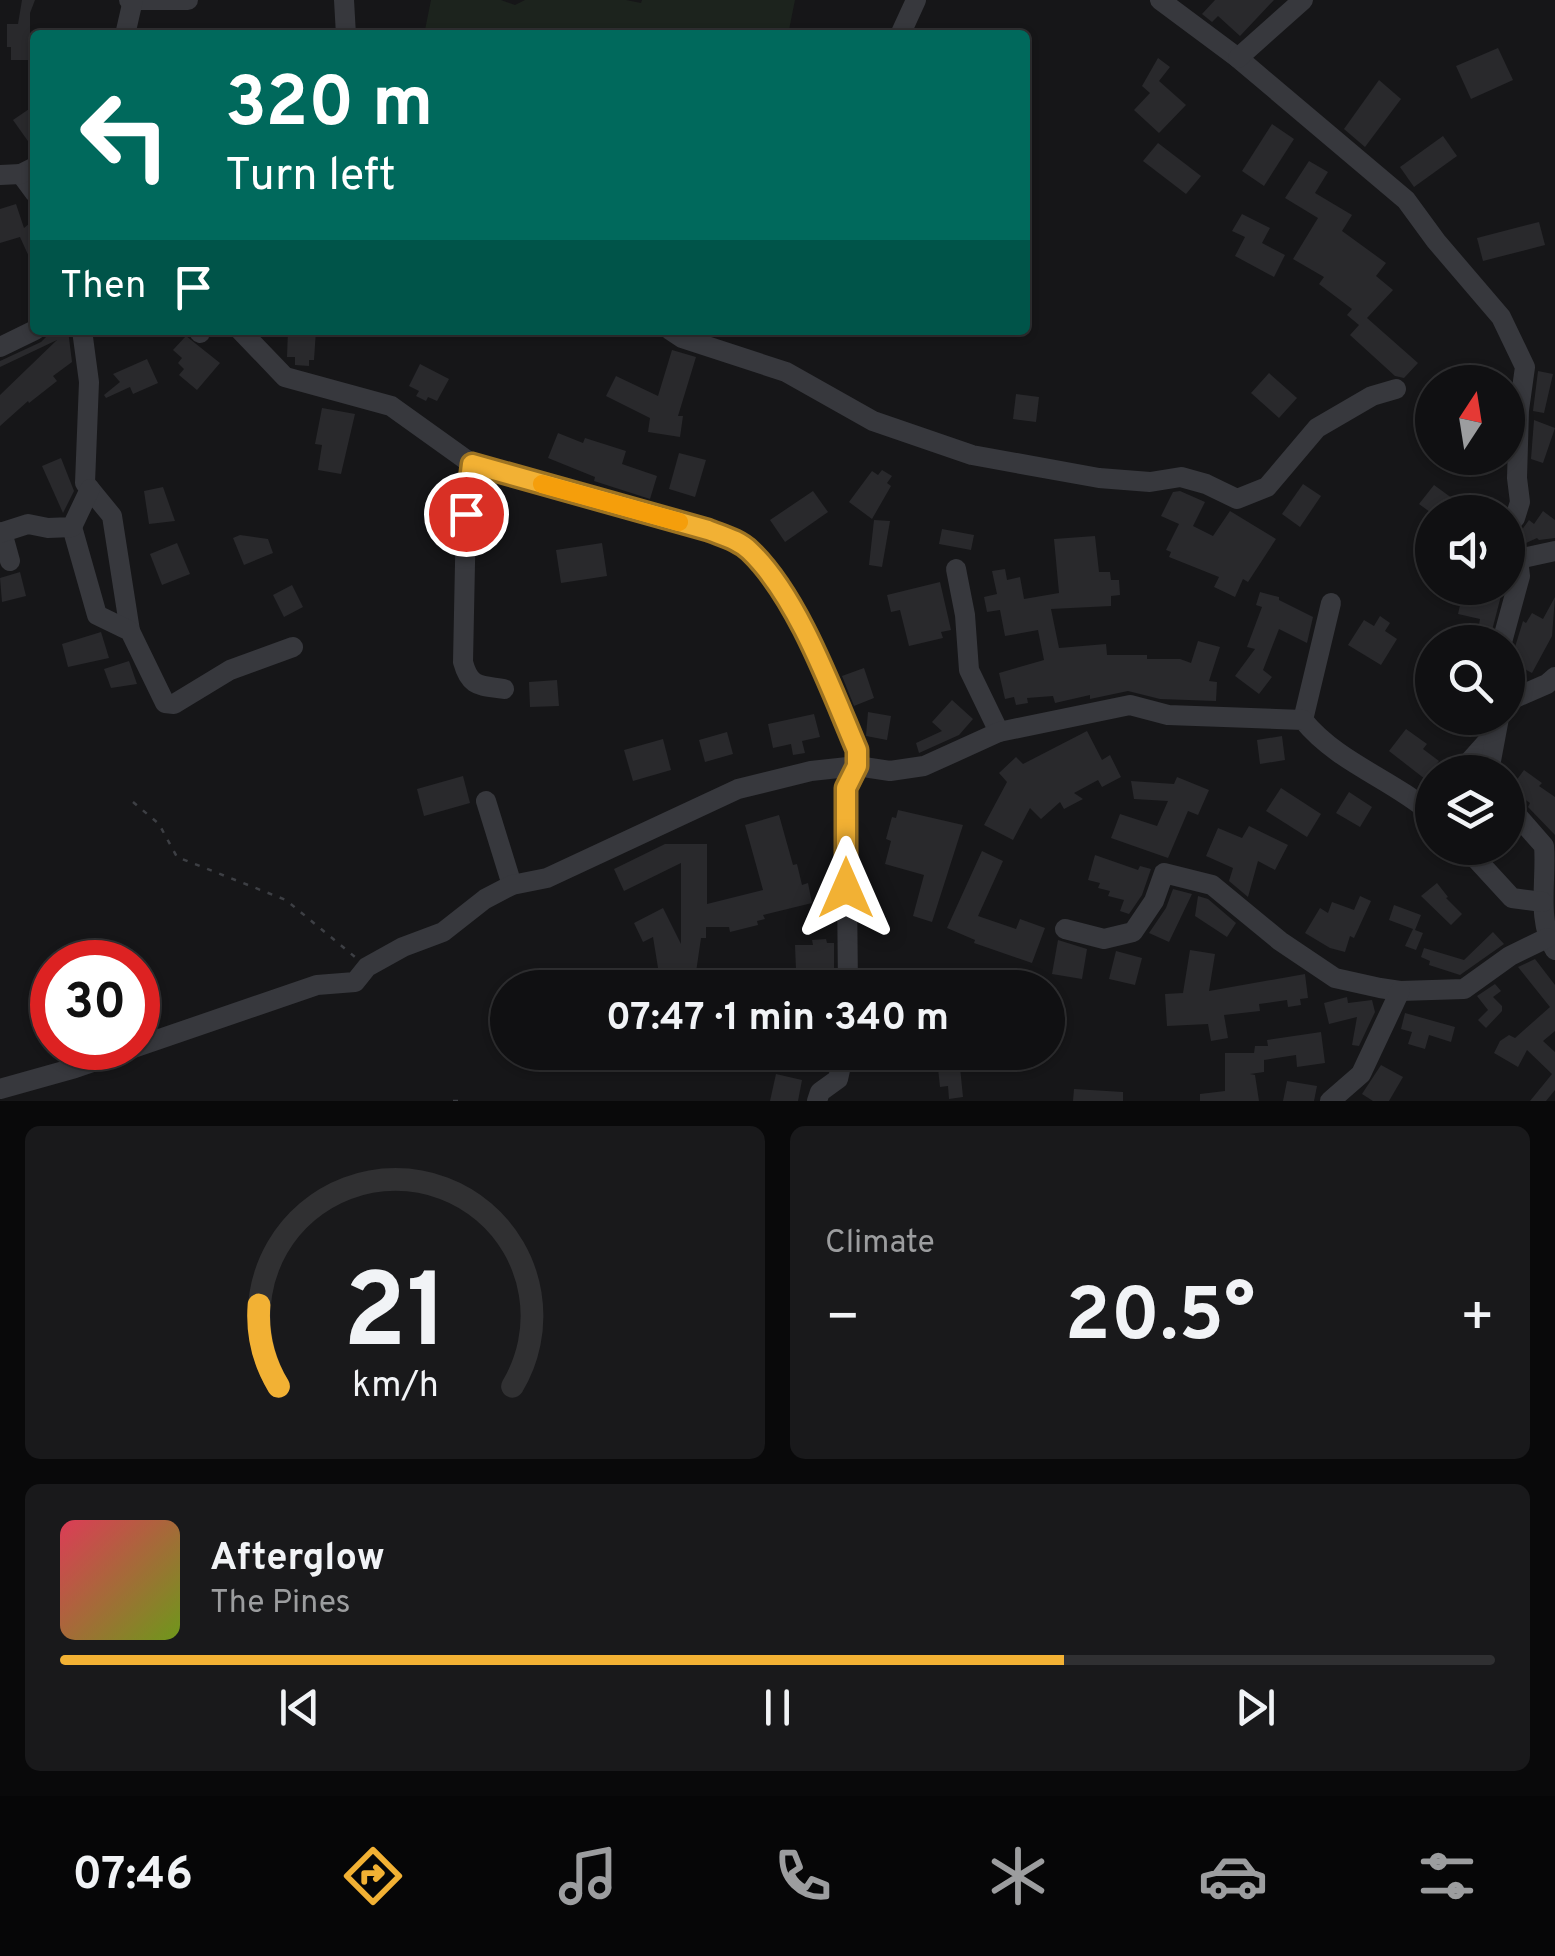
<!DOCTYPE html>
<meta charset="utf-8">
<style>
:root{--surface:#101012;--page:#19191b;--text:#f1f3f6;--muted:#9c9d9f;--line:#303032;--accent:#f2b134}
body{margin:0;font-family:Overpass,sans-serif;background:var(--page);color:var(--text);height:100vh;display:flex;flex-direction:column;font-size:38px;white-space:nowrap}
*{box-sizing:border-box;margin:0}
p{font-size:32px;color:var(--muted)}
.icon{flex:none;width:55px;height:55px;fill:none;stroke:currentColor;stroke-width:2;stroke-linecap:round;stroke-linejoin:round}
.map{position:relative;height:1101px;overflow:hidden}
.details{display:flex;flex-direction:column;gap:25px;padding:25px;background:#09090a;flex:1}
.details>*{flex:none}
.hud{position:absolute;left:30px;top:30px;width:1000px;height:305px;border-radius:10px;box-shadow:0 2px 8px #0004,0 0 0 2px var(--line);background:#00695c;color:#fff;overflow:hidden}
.needle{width:65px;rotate:12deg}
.controls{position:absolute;left:1415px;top:365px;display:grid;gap:20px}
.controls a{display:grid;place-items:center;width:110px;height:110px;border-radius:50%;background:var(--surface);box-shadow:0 2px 8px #0004,0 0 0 2px var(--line);font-size:50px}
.speed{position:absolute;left:30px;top:940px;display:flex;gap:20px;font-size:50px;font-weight:700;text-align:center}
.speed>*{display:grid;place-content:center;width:130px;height:130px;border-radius:50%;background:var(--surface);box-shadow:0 2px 8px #0004,0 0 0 2px var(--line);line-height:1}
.speed .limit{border:15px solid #d22;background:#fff;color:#111}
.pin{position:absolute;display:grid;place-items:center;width:85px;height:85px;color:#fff;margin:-42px;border:5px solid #fff;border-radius:50%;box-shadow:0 2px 10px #0007}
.me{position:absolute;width:110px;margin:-55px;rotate:0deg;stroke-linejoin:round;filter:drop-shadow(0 0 8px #0008)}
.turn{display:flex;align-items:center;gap:35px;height:210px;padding:0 30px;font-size:45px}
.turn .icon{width:130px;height:130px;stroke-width:2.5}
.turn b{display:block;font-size:70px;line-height:85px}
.then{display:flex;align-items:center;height:95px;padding:0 30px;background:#0003;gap:20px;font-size:38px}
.big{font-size:75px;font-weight:700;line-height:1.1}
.details .card{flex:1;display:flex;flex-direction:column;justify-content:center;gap:15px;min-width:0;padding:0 35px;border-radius:15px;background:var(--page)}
.details .dial{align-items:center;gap:0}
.dial svg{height:260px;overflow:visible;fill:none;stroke:var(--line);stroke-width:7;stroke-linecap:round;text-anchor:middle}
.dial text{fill:var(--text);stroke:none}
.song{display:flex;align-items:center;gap:30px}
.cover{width:120px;height:120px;border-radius:15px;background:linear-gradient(135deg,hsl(350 70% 55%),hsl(80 70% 35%))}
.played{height:10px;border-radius:5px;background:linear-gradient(90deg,var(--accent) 70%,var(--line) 70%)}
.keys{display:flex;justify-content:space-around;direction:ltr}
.heat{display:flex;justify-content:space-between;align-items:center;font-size:55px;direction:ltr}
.details .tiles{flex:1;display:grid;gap:25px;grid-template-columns:1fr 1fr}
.card:last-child{grid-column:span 2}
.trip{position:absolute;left:490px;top:970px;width:575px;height:100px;border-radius:50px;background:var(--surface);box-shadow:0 2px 8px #0004,0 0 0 2px var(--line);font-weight:700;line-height:100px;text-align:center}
.dock{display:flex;height:160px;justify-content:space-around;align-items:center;background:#060607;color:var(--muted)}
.dock .icon{width:70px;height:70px}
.dock .selected{color:var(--accent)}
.dock b{font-size:45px;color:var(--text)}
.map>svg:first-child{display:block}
.green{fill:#1c231d}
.building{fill:#29292c}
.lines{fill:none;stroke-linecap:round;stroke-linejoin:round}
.path{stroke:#3d3f44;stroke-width:2.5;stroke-dasharray:5 8;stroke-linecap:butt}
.minor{stroke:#37383d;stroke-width:20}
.route-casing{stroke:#9d7322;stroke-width:25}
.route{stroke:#f2b134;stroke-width:18}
.slow{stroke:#f59e0b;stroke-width:18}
</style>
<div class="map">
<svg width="1555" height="1101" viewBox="0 0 1555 1101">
<rect width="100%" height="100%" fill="#161618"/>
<polygon class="green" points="431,0 501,0 515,5 525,0 626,0 641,3 642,0 795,0 788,35 424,35"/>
<g class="building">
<polygon points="22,0 35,0 30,13 30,60 11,60 11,47 7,47 7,24 18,24"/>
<polygon points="1215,0 1274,0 1240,36 1218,16 1212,22 1202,14"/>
<polygon points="1498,48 1513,80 1471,99 1456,66"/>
<polygon points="1158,58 1170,67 1159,81 1186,105 1159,133 1134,110 1150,93 1142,86"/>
<polygon points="1379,80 1401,99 1365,147 1344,129"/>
<polygon points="35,105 35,151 13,120"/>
<polygon points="1272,124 1294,139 1264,186 1242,171"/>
<polygon points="1443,136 1457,156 1414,187 1400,167"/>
<polygon points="1158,143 1201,176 1186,194 1143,161"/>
<polygon points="1309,161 1328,172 1315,193 1352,215 1342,231 1386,263 1376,276 1393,290 1367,318 1418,363 1404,378 1395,376 1350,335 1359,325 1347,315 1352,309 1319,284 1324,277 1293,259 1318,218 1285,198"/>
<polygon points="16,204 24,228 35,219 35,270 20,237 0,243 0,209"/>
<polygon points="1242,214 1270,228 1262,243 1285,255 1274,277 1235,256 1245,237 1232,231"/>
<polygon points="1539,222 1545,245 1483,261 1477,238"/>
<polygon points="53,330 68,330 72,362 53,376 57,381 29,403 28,401 0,426 0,395 57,340 0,367 0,361 41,342"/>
<polygon points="288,330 316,330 314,360 309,360 309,366 295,365 295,357 287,357"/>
<polygon points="186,336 220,363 197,390 179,375 184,369 178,363 182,358 173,350"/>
<polygon points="672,350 696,357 678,416 683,416 680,437 648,432 650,418 606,396 616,376 658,396"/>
<polygon points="147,359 158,383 133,394 130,387 106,398 104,395 120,382 113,374"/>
<polygon points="420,364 449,379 437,401 428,397 426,401 416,396 419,391 409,386"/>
<polygon points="1538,371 1553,374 1544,413 1533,411"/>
<polygon points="1269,373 1297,398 1279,418 1251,393"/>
<polygon points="1016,394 1039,397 1036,422 1013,419"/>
<polygon points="322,408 355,414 341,474 318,470 322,445 315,444"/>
<polygon points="1534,420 1555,428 1543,463 1531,459"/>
<polygon points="558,433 583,443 585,438 626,451 622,464 657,476 650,499 594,481 595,477 548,458"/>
<polygon points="679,453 706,460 695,497 669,489"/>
<polygon points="61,458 74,491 63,513 42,466"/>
<polygon points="882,470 892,476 887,483 891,486 872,519 849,502 872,471 878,475"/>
<polygon points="1303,484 1321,496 1300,527 1282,514"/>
<polygon points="1434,485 1471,512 1430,512 1419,504"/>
<polygon points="163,487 175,521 149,524 144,491"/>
<polygon points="813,491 828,512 785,542 770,520"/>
<polygon points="1180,491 1205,502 1193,526 1213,536 1230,511 1276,539 1248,582 1243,579 1235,597 1214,587 1219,577 1169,557 1171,552 1166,550 1179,524 1161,516 1173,492"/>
<polygon points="1543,511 1555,520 1555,538 1539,540 1537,538 1526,543 1521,531 1529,520 1534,524"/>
<polygon points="874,520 890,521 882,567 869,565"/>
<polygon points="942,529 974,535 971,550 939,544"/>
<polygon points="240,535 268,539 273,553 244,565 233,538"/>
<polygon points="1095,536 1099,572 1110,572 1111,580 1119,580 1120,595 1111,596 1111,606 1051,609 1059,648 1106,644 1107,655 1147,655 1147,659 1180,659 1191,663 1198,641 1220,647 1209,681 1217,682 1216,701 1160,699 1128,691 1090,699 1090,695 1055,703 1053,696 1027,698 1028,703 1016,705 1014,697 1005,699 999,673 1044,660 1038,630 1005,636 1000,610 987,612 984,597 997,594 992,571 1005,569 1007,580 1020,577 1024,599 1059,593 1054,539"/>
<polygon points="177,543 190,574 162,585 150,554"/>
<polygon points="602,543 607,576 561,583 556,550"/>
<polygon points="20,572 26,596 2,602 0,578"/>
<polygon points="940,582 951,630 941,632 943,638 909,646 900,610 891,612 887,595"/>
<polygon points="292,585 303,607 284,617 273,595"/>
<polygon points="1464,588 1503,588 1489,642 1476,642 1480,619 1458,614"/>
<polygon points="1260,592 1279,597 1279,600 1313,617 1307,643 1279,629 1263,670 1272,677 1259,694 1235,676 1255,649 1247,647 1262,607 1256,605"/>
<polygon points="1555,597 1552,636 1532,673 1508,660 1508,654 1515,647 1523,621 1526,623 1532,613 1543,619"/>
<polygon points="1380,616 1390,623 1385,631 1397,639 1381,665 1348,645 1364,620 1374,626"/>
<polygon points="101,632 109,658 68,667 62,644"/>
<polygon points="129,661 137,684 111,688 104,669"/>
<polygon points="864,668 874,698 854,706 842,676"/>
<polygon points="557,680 559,706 530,707 529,682"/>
<polygon points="952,700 973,719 959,735 919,753 916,743 942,731 932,722"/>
<polygon points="868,712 891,716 887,740 866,736"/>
<polygon points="814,714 820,737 802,741 805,753 793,755 791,744 773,748 768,724"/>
<polygon points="1406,729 1427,744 1423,749 1439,761 1425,779 1389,751"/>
<polygon points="1087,731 1102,760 1110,755 1121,777 1102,787 1098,780 1074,793 1083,799 1064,809 1060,802 1041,819 1030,808 1013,840 984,825 1007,782 999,773 1016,757 1023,764"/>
<polygon points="727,732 733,754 705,762 699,740"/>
<polygon points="1282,736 1285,760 1260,764 1257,740"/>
<polygon points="663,739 671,770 633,781 624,750"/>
<polygon points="1524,770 1542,783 1539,786 1555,797 1555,835 1528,807 1530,803 1510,789"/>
<polygon points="463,776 470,803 424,816 417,789"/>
<polygon points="1177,777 1209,790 1198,815 1188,811 1168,858 1111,838 1120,814 1157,826 1168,801 1134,799 1131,781 1174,784"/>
<polygon points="1281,788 1321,814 1307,837 1266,811"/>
<polygon points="1349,792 1372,807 1360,827 1336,813"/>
<polygon points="898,810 963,825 932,922 913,916 924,875 885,864 891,841 886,839 892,817 896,818"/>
<polygon points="779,815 793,865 797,864 802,885 808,883 812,903 763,915 765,919 757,921 758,925 730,932 729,927 706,927 706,938 701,938 694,986 682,984 683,976 660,980 653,937 643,942 634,923 663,908 681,944 681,863 624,891 614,869 665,844 707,844 707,904 763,890 745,825"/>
<polygon points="1249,826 1288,845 1275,870 1258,861 1248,897 1229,881 1233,868 1206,856 1218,828 1242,838"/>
<polygon points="982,851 1003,861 978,916 1016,929 1020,919 1045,928 1032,963 974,943 975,940 947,928"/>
<polygon points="1095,855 1138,870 1140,866 1151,869 1142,895 1129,914 1120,911 1124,900 1108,896 1110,891 1098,888 1100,883 1088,880"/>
<polygon points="1437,883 1448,897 1446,898 1462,914 1451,925 1421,896"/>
<polygon points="1173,889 1192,894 1169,942 1149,933 1166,908"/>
<polygon points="1198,896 1208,899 1236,923 1227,937 1195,916"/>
<polygon points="1360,896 1371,901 1354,938 1350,936 1345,952 1330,948 1305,933 1320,908 1328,913 1332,902 1354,910"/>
<polygon points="1394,905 1421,915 1415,930 1423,933 1416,950 1405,946 1413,929 1389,920"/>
<polygon points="1493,932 1504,944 1460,975 1429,965 1430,961 1421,957 1424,948 1464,960"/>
<polygon points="826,939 827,943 834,943 834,969 796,970 795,945 813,945 812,940"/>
<polygon points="1058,940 1087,949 1082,979 1052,974"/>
<polygon points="1190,950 1215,954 1209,991 1305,974 1308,998 1300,999 1301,1005 1288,1007 1287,1000 1259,1004 1260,1011 1224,1015 1228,1038 1211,1041 1208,1024 1167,1026 1165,994 1183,993"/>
<polygon points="1116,951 1142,958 1135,985 1109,979"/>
<polygon points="1535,959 1555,985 1555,1031 1543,1041 1555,1052 1555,1090 1546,1101 1530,1101 1552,1074 1527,1050 1518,1067 1494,1053 1500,1041 1509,1035 1515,1038 1550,1007 1518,967"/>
<polygon points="1495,984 1501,991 1493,997 1502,1006 1502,1011 1486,1028 1478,1020 1488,1010 1477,996"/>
<polygon points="1347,997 1348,1003 1372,1000 1375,1012 1359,1046 1352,1045 1357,1017 1329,1024 1324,1003"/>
<polygon points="1405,1013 1455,1027 1451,1042 1429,1035 1425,1049 1408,1044 1412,1032 1401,1029"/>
<polygon points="1321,1032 1325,1063 1297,1067 1296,1055 1264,1060 1264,1072 1250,1074 1255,1075 1259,1101 1200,1101 1200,1094 1225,1091 1225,1053 1254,1053 1255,1046 1268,1046 1267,1040"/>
<polygon points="959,1057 963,1097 949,1099 948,1086 940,1087 937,1059"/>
<polygon points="1381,1065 1403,1077 1389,1101 1373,1101 1362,1094"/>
<polygon points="776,1074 802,1080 798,1101 770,1101"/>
<polygon points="1287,1081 1317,1086 1314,1101 1283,1101"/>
<polygon points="1074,1089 1123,1092 1123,1101 1073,1101"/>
</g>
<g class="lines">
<g class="path">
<polyline points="133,802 159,824 177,857 286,900 355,957"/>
<polyline points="860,1068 888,1066 912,1058"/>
<polyline points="453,1101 458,1101"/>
</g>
<g class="minor">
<polyline points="129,0 188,0"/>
<polyline points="344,0 346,35"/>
<polyline points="1160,0 1238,58 1406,200 1436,241 1501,317 1525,367 1519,410 1517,478 1520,502 1515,518 1508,525"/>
<polyline points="125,35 133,0"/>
<polyline points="900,35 916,0"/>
<polyline points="1238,58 1303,0"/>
<polyline points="35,167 21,174 35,193"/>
<polyline points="0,175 21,174"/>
<polyline points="82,330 89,382 85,483 112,516 130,631"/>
<polyline points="198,330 200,333"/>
<path d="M240,330L285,377L391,406L472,464L708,530C723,536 739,540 750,551C797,597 832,689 857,750V766L846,789L848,988"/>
<polyline points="670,330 682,338 786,372 873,421 972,455 1099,478 1150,482 1181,477 1206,484 1237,499 1267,487 1317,428 1372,396 1396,389"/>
<polyline points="0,347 35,330"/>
<path d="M472,464L466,514L463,662C470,688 480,685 504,689"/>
<polyline points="72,527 97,615 130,631 165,703 174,704 230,670 293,647"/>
<polyline points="2,532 10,561"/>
<polyline points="0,533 28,524 48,528 72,527 90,489"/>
<polyline points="1518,559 1555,551"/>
<polyline points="956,569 965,615 969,670 999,732"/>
<polyline points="1502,642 1520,576 1518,559 1508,536"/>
<polyline points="1508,701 1547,684 1555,677"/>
<polyline points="1303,720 1331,603"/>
<polyline points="1460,772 1494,734"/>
<polyline points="1494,772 1490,766 1499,718"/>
<polyline points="486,801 512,885"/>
<path d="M1508,805L1544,846C1547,879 1536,920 1555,950"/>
<polyline points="1466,848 1512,898 1543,902"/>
<polyline points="1065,929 1104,939 1133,932 1154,901 1164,873 1212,885 1280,941 1335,978 1380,988 1400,991 1464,989 1510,956 1547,938"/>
<path d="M0,1089L75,1068L317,985L355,982L367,967L403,947L443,932L485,899L512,885L547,878L738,789L811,771L857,766L890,771L924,766L999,732L1130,705L1168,715L1303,720C1338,763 1392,779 1432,814"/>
<polyline points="817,1101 820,1092 838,1079 844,1052"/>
<polyline points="1330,1101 1361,1074 1400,991"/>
</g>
</g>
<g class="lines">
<g class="route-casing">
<path id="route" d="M466,514L472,464L708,530C723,536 739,540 750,551C798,597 831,689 857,750V766L846,788V888"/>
</g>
<use href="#route" class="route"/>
<polyline class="slow" points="542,484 679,522"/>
</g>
</svg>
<div class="controls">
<a><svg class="needle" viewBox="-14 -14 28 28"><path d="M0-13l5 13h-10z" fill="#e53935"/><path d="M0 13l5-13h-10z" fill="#9c9d9f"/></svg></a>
<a><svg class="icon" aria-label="sound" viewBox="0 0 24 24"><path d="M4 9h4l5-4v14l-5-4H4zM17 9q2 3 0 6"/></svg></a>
<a><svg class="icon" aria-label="search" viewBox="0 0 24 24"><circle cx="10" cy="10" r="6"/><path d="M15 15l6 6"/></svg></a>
<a><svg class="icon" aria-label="layers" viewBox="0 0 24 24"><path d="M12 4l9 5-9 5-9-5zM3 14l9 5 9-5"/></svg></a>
</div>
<div class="speed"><div class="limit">30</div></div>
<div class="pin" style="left:466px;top:514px;background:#d93025"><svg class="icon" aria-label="arrive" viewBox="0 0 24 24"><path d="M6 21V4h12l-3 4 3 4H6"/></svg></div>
<svg class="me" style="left:846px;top:888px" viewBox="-20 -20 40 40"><path d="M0-17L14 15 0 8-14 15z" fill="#f2b134" stroke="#fff" stroke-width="4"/></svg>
<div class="trip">07:47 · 1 min · 340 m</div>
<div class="hud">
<div class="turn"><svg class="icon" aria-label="left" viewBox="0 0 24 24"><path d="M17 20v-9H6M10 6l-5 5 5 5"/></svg><div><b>320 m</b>Turn left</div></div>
<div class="then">Then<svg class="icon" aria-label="arrive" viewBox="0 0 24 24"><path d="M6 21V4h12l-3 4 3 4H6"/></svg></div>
</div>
</div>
<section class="details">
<div class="tiles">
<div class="card dial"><svg viewBox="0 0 100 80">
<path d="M14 69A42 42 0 1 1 86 69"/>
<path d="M14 69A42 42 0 0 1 8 44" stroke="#f2b134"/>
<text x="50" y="56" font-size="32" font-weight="700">21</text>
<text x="50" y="72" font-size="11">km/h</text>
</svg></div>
<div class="card"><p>Climate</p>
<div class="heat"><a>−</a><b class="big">20.5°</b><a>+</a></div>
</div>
<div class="card">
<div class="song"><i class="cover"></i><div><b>Afterglow</b><p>The Pines</p></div></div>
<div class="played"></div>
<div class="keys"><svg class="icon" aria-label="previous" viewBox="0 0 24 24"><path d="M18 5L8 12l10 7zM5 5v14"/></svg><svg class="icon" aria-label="pause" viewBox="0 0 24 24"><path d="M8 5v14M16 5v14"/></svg><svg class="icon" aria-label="next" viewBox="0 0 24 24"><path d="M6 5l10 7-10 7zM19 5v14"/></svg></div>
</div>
</div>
</section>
<nav class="dock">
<b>07:46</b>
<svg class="icon selected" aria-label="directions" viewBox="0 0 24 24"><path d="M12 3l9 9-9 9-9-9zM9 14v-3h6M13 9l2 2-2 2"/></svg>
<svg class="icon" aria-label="music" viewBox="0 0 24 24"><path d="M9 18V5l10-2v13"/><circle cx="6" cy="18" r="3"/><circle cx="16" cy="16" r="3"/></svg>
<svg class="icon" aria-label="phone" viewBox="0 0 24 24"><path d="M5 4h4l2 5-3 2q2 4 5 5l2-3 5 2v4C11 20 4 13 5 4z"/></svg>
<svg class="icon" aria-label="climate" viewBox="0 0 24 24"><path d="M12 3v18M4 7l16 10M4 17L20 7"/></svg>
<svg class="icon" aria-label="car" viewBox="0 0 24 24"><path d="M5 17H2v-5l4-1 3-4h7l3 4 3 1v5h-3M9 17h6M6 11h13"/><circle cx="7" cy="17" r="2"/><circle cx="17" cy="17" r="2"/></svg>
<svg class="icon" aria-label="filters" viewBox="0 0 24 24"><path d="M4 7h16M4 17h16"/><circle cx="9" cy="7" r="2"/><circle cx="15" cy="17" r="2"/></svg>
</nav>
